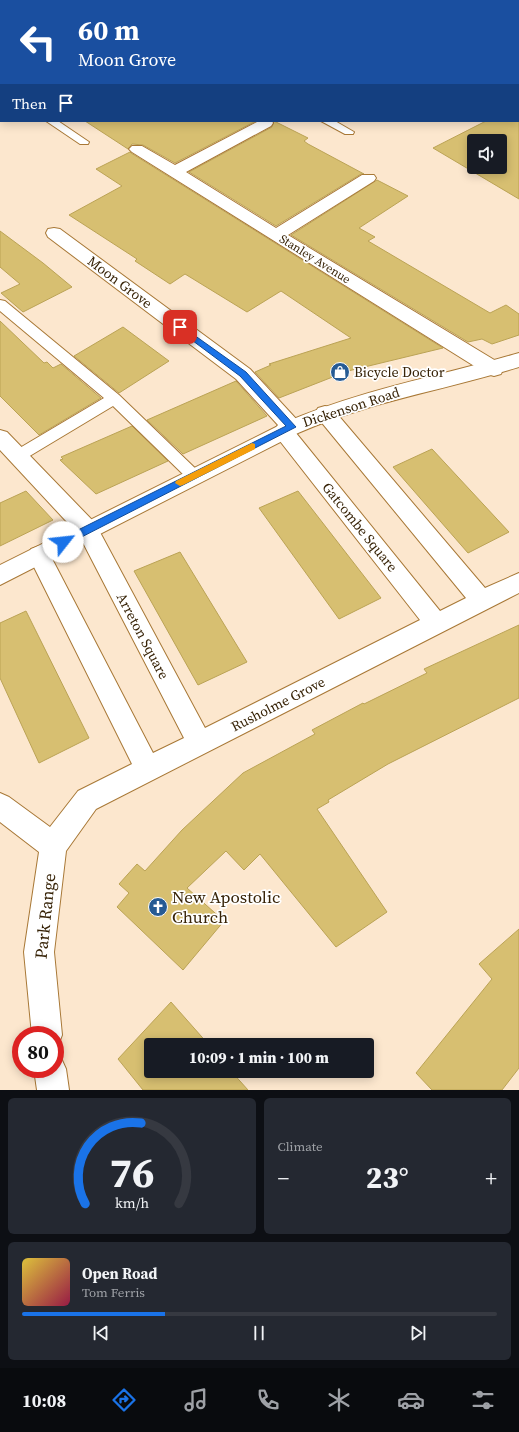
<!DOCTYPE html>
<meta charset="utf-8">
<style>
:root{--surface:#171b24;--page:#242831;--text:#f1f3f6;--muted:#9ea1a6;--line:#363941;--accent:#1a73e8}
body{margin:0;font-family:"Source Serif 4",serif;background:var(--page);color:var(--text);height:100vh;display:flex;flex-direction:column;font-size:15px;white-space:nowrap}
*{box-sizing:border-box;margin:0}
p{font-size:13px;color:var(--muted)}
.icon{flex:none;width:22px;height:22px;fill:none;stroke:currentColor;stroke-width:2;stroke-linecap:round;stroke-linejoin:round}
.map{position:relative;height:1090px;overflow:hidden}
.drawer{display:flex;flex-direction:column;gap:8px;padding:8px;background:#0d0f14;flex:1}
.drawer>*{flex:none}
.hud{position:absolute;left:0px;top:0px;width:519px;height:122px;box-shadow:0 2px 10px #0003;background:#1a4fa0;color:#fff;overflow:hidden}
.fabs{position:absolute;left:467px;top:134px;display:grid;gap:8px}
.fabs a{display:grid;place-items:center;width:40px;height:40px;border-radius:4px;background:var(--surface);box-shadow:0 2px 10px #0003;font-size:20px}
.speed{position:absolute;left:12px;top:1026px;display:flex;gap:8px;font-size:20px;font-weight:700;text-align:center}
.speed>*{display:grid;place-content:center;width:52px;height:52px;border-radius:50%;background:var(--surface);box-shadow:0 2px 10px #0003;line-height:1}
.speed .limit{border:6px solid #d22;background:#fff;color:#111}
.pin{position:absolute;display:grid;place-items:center;width:34px;height:34px;color:#fff;margin:-17px;border-radius:8px;box-shadow:0 2px 6px #0006}
.me{position:absolute;width:44px;margin:-22px;rotate:61deg;stroke-linejoin:round;filter:drop-shadow(0 0 3px #0008)}
.turn{display:flex;align-items:center;gap:14px;height:84px;padding:0 12px;font-size:18px}
.turn .icon{width:52px;height:52px;stroke-width:2.5}
.turn b{display:block;font-size:28px;line-height:34px}
.then{display:flex;align-items:center;height:38px;padding:0 12px;background:#0003;gap:8px;font-size:15px}
.big{font-size:30px;font-weight:800;line-height:1.1}
.drawer .card{flex:1;display:flex;flex-direction:column;justify-content:center;gap:6px;min-width:0;padding:0 14px;border-radius:6px;background:var(--page)}
.drawer .dial{align-items:center;gap:0}
.dial svg{height:104px;overflow:visible;fill:none;stroke:var(--line);stroke-width:7;stroke-linecap:round;text-anchor:middle}
.dial text{fill:var(--text);stroke:none}
.song{display:flex;align-items:center;gap:12px}
.cover{width:48px;height:48px;border-radius:6px;background:linear-gradient(135deg,hsl(50 70% 55%),hsl(340 70% 35%))}
.played{height:4px;border-radius:2px;background:linear-gradient(90deg,var(--accent) 30%,var(--line) 30%)}
.keys{display:flex;justify-content:space-around;direction:ltr}
.heat{display:flex;justify-content:space-between;align-items:center;font-size:22px;direction:ltr}
.drawer .tiles{flex:1;display:grid;gap:8px;grid-template-columns:1fr 1fr}
.card:last-child{grid-column:span 2}
.trip{position:absolute;left:144px;top:1038px;width:230px;height:40px;border-radius:4px;background:var(--surface);box-shadow:0 2px 10px #0003;font-weight:800;line-height:40px;text-align:center}
.tab-bar{display:flex;height:64px;justify-content:space-around;align-items:center;background:#090b0e;color:var(--muted)}
.tab-bar .icon{width:28px;height:28px}
.tab-bar .active{color:var(--accent)}
.tab-bar b{font-size:18px;color:var(--text)}
.map>svg:first-child{display:block}
.green{fill:#e2b780}
.building{fill:#d7bf71;stroke:#bba355;fill-rule:evenodd}
.lines{fill:none;stroke-linecap:round;stroke-linejoin:round}
.lane-casing{stroke:#a87836;stroke-width:2}
.street-casing{stroke:#a87836;stroke-width:2}
.highway-casing{stroke:#a87836;stroke-width:2}
.lane{fill:#fff;fill-rule:evenodd}
.street{fill:#fff;fill-rule:evenodd}
.highway{fill:#fff;fill-rule:evenodd}
.route{fill:#1a73e8;stroke:#114b97}
.slow{fill:#f59e0b}
.labels{text-anchor:middle;dominant-baseline:central;stroke-width:3.5;stroke-linejoin:round;paint-order:stroke}
.far-street-label{font-size:12px;fill:#372307;stroke:#fff}
.street-label{font-size:14px;fill:#372307;stroke:#fff}
.poi-label{font-size:14px;fill:#372307;stroke:#fff;text-anchor:start}
.near-poi-label{font-size:17px;fill:#372307;stroke:#fff;text-anchor:start}
.near-street-label{font-size:17px;fill:#372307;stroke:#fff}
</style>
<div class="map">
<svg width="519" height="1090" viewBox="0 0 519 1090">
<rect width="100%" height="100%" fill="#fce7ce"/>
<polygon class="green" points="269,0 462,0 271,1"/>
<g class="building">
<polygon points="85,121 256,121 175,163 143,145 132,144 128,149"/>
<polygon points="274,121 308,138 304,141 308,144 364,174 361,174 276,226 189,172 272,127"/>
<path d="M486,121H519V199L433,148ZM474,141H500V167H474Z"/>
<polygon points="130,152 131,153 443,348 348,371 279,398 255,372 271,365 269,364 351,338 281,291 247,312 185,274 170,284 135,261 137,259 69,215 122,186 96,169"/>
<polygon points="377,180 408,196 359,228 375,237 368,241 490,313 506,305 519,314 519,335 492,344 482,339 468,342 291,235"/>
<polygon points="0,231 43,263 72,287 23,312 1,293 20,284 0,267"/>
<polygon points="0,321 44,363 47,362 53,368 61,364 101,398 39,435 0,396"/>
<polygon points="123,327 169,361 119,393 74,356"/>
<polygon points="236,381 267,416 183,454 147,420"/>
<polygon points="132,426 168,461 96,494 60,460 63,459 61,457"/>
<polygon points="432,449 509,532 468,553 393,467"/>
<polygon points="26,491 53,520 0,546 0,503"/>
<polygon points="298,491 381,598 339,619 259,508"/>
<polygon points="180,552 247,662 198,685 134,571"/>
<polygon points="26,611 89,738 39,763 0,678 0,623"/>
<polygon points="519,625 519,698 388,764 328,800 329,802 317,809 387,912 336,947 260,854 244,870 226,851 187,888 224,921 183,970 117,907 129,893 119,884 137,864 145,871 182,830 243,773 315,734 312,730 363,703 364,704 427,673 424,669"/>
<polygon points="519,929 519,1068 502,1090 432,1090 416,1073 492,979 479,964"/>
<polygon points="171,1002 209,1045 151,1045 151,1071 231,1071 248,1090 143,1090 118,1059"/>
</g>
<g class="lines">
<g class="lane-casing">
<g id="lane">
<rect x="0" y="92" width="1" height="7"/>
<polygon points="46,121 58,121 89,142 88,144 80,144"/>
<polygon points="321,121 335,121 354,132 353,134 345,134"/>
<polygon points="0,300 5,301 119,395 199,472 202,476 199,480 194,482 189,480 113,406 23,460 18,462 13,460 11,456 13,452 104,398 0,311"/>
</g>
</g>
<g class="street-casing">
<g id="street">
<polygon points="9,0 24,0 9,1"/>
<rect x="84" y="0" width="14" height="1"/>
<polygon points="259,121 272,121 273,123 271,126 186,172 276,228 362,175 374,175 376,178 374,181 288,235 501,364 503,369 501,374 494,376 487,374 132,152 129,149 132,146 142,146 175,165"/>
<polygon points="54,228 60,229 250,369 299,422 302,427 299,432 296,433 440,611 466,598 318,418 315,413 318,408 325,406 332,408 485,588 519,573 519,593 96,809 66,851 54,952 62,1035 58,1046 55,1047 55,1035 32,1035 24,952 39,852 0,822 0,793 9,797 50,827 78,791 132,764 28,555 31,549 39,546 47,549 153,753 184,738 79,535 0,450 0,430 7,432 95,523 205,728 420,620 276,436 273,431 278,425 236,379 48,237 46,233 48,229"/>
<polygon points="55,1056 61,1058 66,1069 69,1090 37,1090 34,1069 55,1069"/>
</g>
</g>
<g class="highway-casing">
<g id="highway">
<polygon points="507,0 519,0 519,4 518,1"/>
<path d="M519,353V367C445,390 371,401 298,433L0,585V565L284,423C360,390 440,376 519,353Z"/>
</g>
</g>
<use href="#lane" class="lane"/>
<use href="#street" class="street"/>
<use href="#highway" class="highway"/>
</g>
<polygon class="route" points="180,325 246,372 296,427 66,545 60,545 60,539 286,426 240,376 177,329 176,327"/>
<polygon class="slow" points="252,443 255,444 255,449 183,485 180,486 175,483 176,481"/>
<defs>
<g id="shop-disc" transform="scale(1)"><circle r="9.5" fill="#265b94" stroke="#fff"/><path d="M-5-2.5h2.3a2.7 3.5 0 0 1 5.4 0H5L5.5 6h-11ZM-1.5-2.5h3a1.5 2.3 0 0 0-3 0Z" fill="#fff"/></g>
<g id="church-disc" transform="scale(1)"><circle r="9.5" fill="#265b94" stroke="#fff"/><path d="M-1.2-6h2.4v3.5h3.3v2.4h-3.3V6h-2.4V-.1h-3.3v-2.4h3.3Z" fill="#fff"/></g>
</defs>
<g fill-rule="evenodd">
<use href="#shop-disc" x="340" y="372"/>
<use href="#church-disc" x="158" y="907"/>
</g>
<g class="labels">
<g class="far-street-label">
<text transform="translate(315 259) rotate(32)">Stanley Avenue</text>
</g>
<g class="street-label">
<text transform="translate(120 282) rotate(37)">Moon Grove</text>
<text transform="translate(351 407) rotate(-18)">Dickenson Road</text>
<text transform="translate(360 527) rotate(51)">Gatcombe Square</text>
<text transform="translate(143 636) rotate(62)">Arreton Square</text>
<text transform="translate(278 704) rotate(-27)">Rusholme Grove</text>
</g>
<g class="poi-label">
<text x="354" y="372">Bicycle Doctor</text>
</g>
<g class="near-poi-label">
<text x="172" y="897">New Apostolic<tspan x="172" dy="20">Church</tspan></text>
</g>
<g class="near-street-label">
<text transform="translate(45 916) rotate(-84)">Park Range</text>
</g>
</g>
</svg>
<div class="fabs">
<a><svg class="icon" aria-label="sound" viewBox="0 0 24 24"><path d="M4 9h4l5-4v14l-5-4H4zM17 9q2 3 0 6"/></svg></a>
</div>
<div class="speed"><div class="limit">80</div></div>
<div class="pin" style="left:180px;top:327px;background:#d93025"><svg class="icon" aria-label="arrive" viewBox="0 0 24 24"><path d="M6 21V4h12l-3 4 3 4H6"/></svg></div>
<svg class="me" style="left:63px;top:542px" viewBox="-20 -20 40 40"><circle r="19" fill="#fff"/><path d="M0-13L10 11 0 6-10 11z" fill="#1a73e8"/></svg>
<div class="trip">10:09 · 1 min · 100 m</div>
<div class="hud">
<div class="turn"><svg class="icon" aria-label="left" viewBox="0 0 24 24"><path d="M17 20v-9H6M10 6l-5 5 5 5"/></svg><div><b>60 m</b>Moon Grove</div></div>
<div class="then">Then<svg class="icon" aria-label="arrive" viewBox="0 0 24 24"><path d="M6 21V4h12l-3 4 3 4H6"/></svg></div>
</div>
</div>
<section class="drawer">
<div class="tiles">
<div class="card dial"><svg viewBox="0 0 100 80">
<path d="M14 69A42 42 0 1 1 86 69"/>
<path d="M14 69A42 42 0 0 1 57 7" stroke="#1a73e8"/>
<text x="50" y="56" font-size="32" font-weight="700">76</text>
<text x="50" y="72" font-size="11">km/h</text>
</svg></div>
<div class="card"><p>Climate</p>
<div class="heat"><a>−</a><b class="big">23°</b><a>+</a></div>
</div>
<div class="card">
<div class="song"><i class="cover"></i><div><b>Open Road</b><p>Tom Ferris</p></div></div>
<div class="played"></div>
<div class="keys"><svg class="icon" aria-label="previous" viewBox="0 0 24 24"><path d="M18 5L8 12l10 7zM5 5v14"/></svg><svg class="icon" aria-label="pause" viewBox="0 0 24 24"><path d="M8 5v14M16 5v14"/></svg><svg class="icon" aria-label="next" viewBox="0 0 24 24"><path d="M6 5l10 7-10 7zM19 5v14"/></svg></div>
</div>
</div>
</section>
<nav class="tab-bar">
<b>10:08</b>
<svg class="icon active" aria-label="directions" viewBox="0 0 24 24"><path d="M12 3l9 9-9 9-9-9zM9 14v-3h6M13 9l2 2-2 2"/></svg>
<svg class="icon" aria-label="music" viewBox="0 0 24 24"><path d="M9 18V5l10-2v13"/><circle cx="6" cy="18" r="3"/><circle cx="16" cy="16" r="3"/></svg>
<svg class="icon" aria-label="phone" viewBox="0 0 24 24"><path d="M5 4h4l2 5-3 2q2 4 5 5l2-3 5 2v4C11 20 4 13 5 4z"/></svg>
<svg class="icon" aria-label="climate" viewBox="0 0 24 24"><path d="M12 3v18M4 7l16 10M4 17L20 7"/></svg>
<svg class="icon" aria-label="car" viewBox="0 0 24 24"><path d="M5 17H2v-5l4-1 3-4h7l3 4 3 1v5h-3M9 17h6M6 11h13"/><circle cx="7" cy="17" r="2"/><circle cx="17" cy="17" r="2"/></svg>
<svg class="icon" aria-label="filters" viewBox="0 0 24 24"><path d="M4 7h16M4 17h16"/><circle cx="9" cy="7" r="2"/><circle cx="15" cy="17" r="2"/></svg>
</nav>
